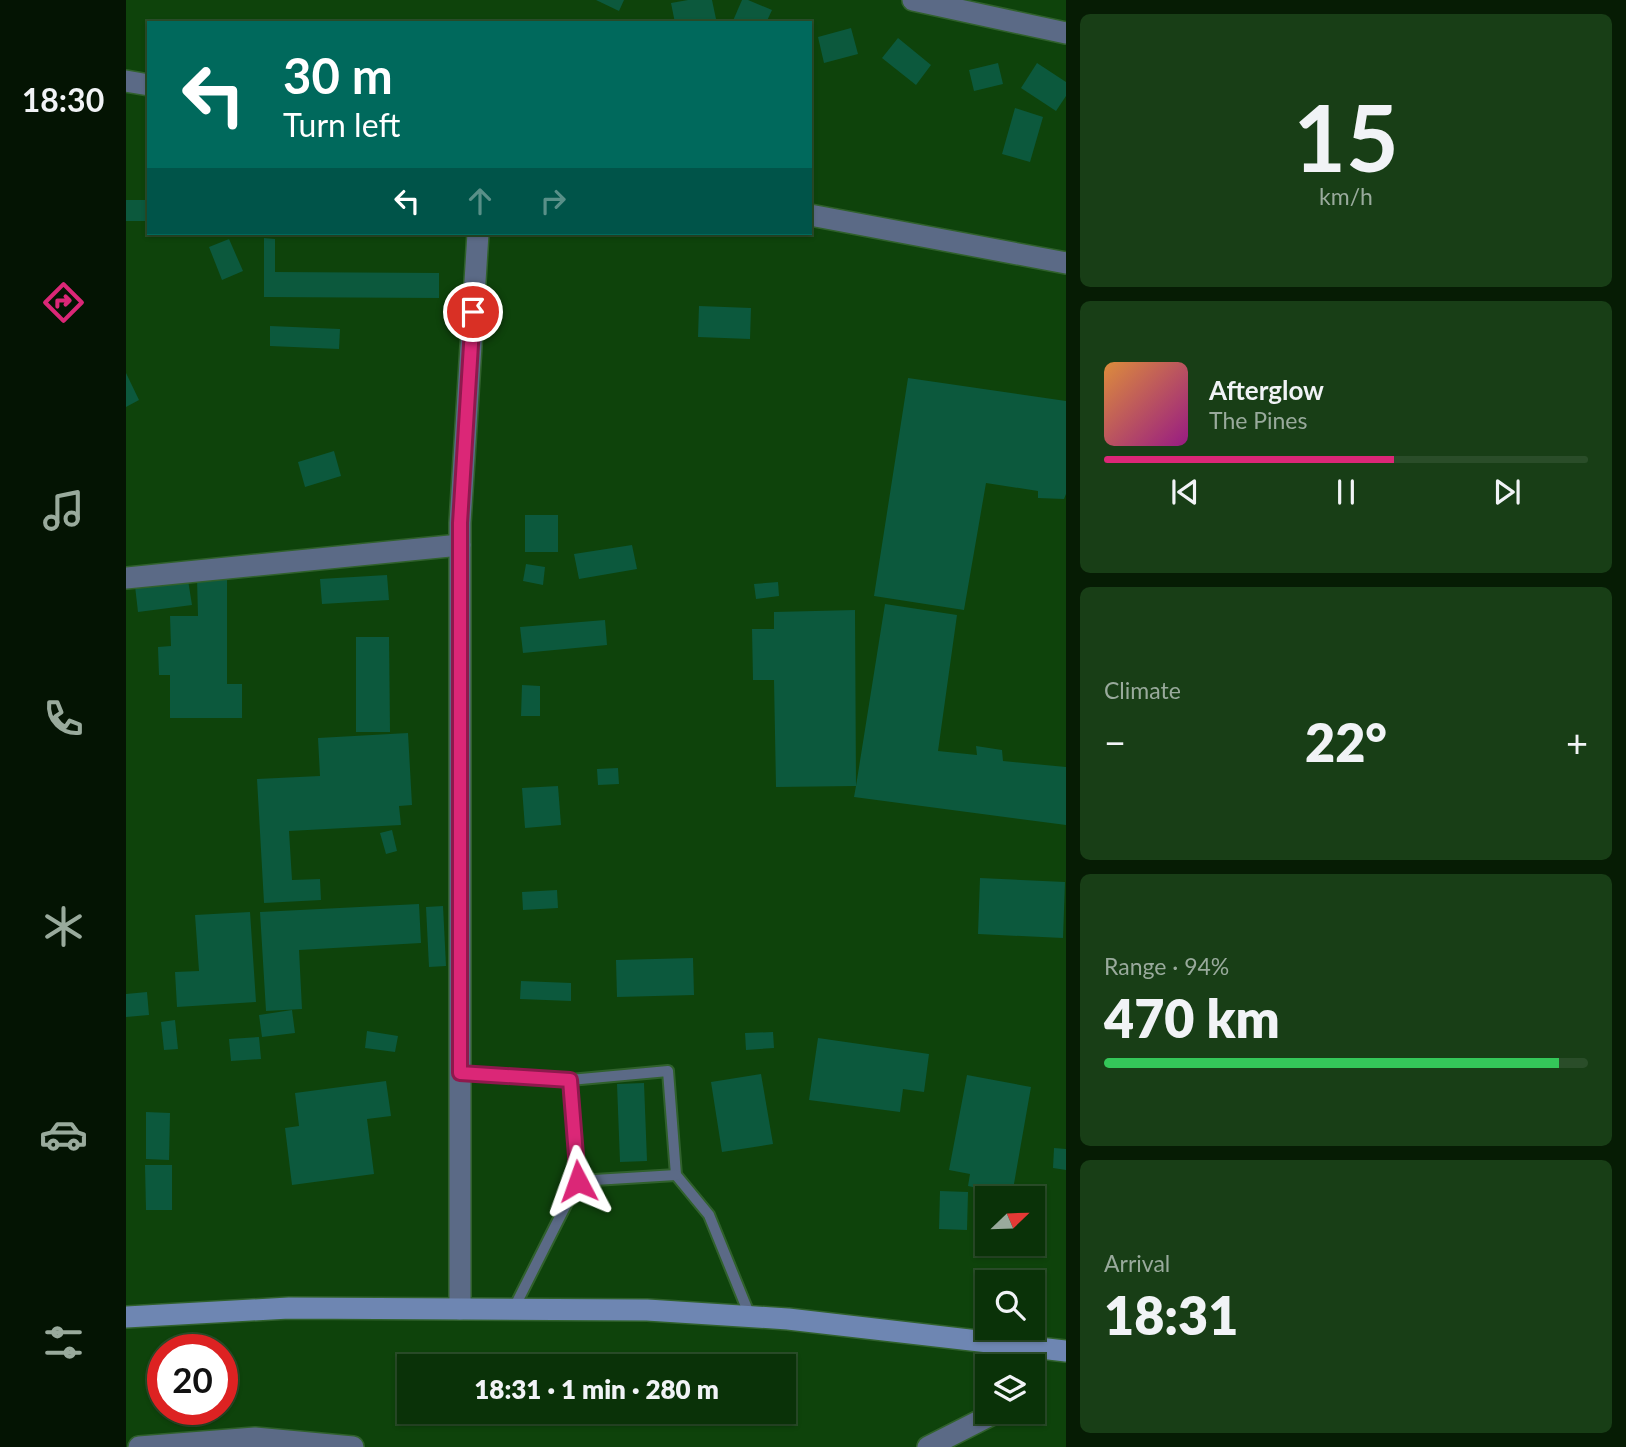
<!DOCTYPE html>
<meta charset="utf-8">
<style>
:root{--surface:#0a3208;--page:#183e16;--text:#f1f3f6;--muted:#99aa9c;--line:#2a4d29;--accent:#db2777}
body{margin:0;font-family:Lato,sans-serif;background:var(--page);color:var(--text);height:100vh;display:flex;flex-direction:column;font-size:26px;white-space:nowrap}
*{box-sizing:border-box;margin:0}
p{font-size:23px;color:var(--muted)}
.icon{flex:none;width:38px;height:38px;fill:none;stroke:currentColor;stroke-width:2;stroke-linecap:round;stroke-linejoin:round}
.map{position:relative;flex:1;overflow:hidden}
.side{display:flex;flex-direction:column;gap:14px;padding:14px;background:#061c04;width:560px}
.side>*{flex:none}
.hud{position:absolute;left:21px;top:21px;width:665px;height:214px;border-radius:0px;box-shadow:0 2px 5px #0004,0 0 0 2px var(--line);background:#00695c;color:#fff;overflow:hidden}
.needle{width:46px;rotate:67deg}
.tools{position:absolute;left:849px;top:1186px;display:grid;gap:14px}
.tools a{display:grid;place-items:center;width:70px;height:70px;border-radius:0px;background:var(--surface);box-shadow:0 2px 5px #0004,0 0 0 2px var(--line);font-size:35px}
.speed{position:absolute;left:21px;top:1334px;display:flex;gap:14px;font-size:35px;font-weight:700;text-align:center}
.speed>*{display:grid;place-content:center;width:91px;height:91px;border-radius:50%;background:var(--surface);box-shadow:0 2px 5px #0004,0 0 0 2px var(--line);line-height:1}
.speed .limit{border:10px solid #d22;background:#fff;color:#111}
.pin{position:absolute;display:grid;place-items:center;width:60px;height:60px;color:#fff;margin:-30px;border:4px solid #fff;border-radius:50%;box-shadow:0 2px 7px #0007}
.me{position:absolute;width:77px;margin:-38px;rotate:356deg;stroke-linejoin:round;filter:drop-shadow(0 0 5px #0008)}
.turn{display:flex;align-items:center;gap:24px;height:147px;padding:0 21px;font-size:32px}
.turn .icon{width:91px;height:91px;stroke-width:2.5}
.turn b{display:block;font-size:49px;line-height:60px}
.lanes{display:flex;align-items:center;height:66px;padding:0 21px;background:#0003;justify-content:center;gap:35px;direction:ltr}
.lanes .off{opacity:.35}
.big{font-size:52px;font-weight:800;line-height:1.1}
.side .tile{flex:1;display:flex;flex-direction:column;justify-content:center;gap:10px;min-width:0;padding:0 24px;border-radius:10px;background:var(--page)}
.side .dial{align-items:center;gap:0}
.dial b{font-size:91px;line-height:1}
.song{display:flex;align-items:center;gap:21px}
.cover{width:84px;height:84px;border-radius:10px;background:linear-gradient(135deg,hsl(30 70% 55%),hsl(310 70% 35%))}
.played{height:7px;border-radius:4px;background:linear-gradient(90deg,var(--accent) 60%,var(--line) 60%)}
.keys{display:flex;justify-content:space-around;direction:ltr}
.heat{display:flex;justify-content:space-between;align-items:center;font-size:38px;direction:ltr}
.charge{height:10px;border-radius:5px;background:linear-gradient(90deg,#34c759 94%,var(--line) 0)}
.trip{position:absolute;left:271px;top:1354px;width:399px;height:70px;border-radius:0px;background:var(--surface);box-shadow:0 2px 5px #0004,0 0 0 2px var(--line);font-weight:800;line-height:70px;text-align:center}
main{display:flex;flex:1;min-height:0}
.menu{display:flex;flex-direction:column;width:126px;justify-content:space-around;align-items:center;background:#041403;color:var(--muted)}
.menu .icon{width:49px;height:49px}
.menu .on{color:var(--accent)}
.menu b{font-size:32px;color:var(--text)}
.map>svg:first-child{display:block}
.building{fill:#0c593d}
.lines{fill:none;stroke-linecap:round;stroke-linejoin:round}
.lane-casing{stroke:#30612c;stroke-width:14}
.street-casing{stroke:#30612c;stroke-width:24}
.secondary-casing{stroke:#30612c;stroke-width:24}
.lane{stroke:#5b6a86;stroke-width:10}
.street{stroke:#5b6a86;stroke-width:21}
.secondary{stroke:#6e86b2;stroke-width:21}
.route-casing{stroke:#8e194d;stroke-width:18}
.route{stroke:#db2777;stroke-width:12}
</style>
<main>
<nav class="menu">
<b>18:30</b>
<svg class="icon on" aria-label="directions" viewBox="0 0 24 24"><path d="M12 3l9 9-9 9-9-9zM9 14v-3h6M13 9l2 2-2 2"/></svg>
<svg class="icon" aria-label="music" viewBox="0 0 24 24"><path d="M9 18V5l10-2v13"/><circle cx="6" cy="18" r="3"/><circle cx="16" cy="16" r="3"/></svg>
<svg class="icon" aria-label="phone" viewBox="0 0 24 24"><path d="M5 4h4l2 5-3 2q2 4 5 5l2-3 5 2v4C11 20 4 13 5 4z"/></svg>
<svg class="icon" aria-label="climate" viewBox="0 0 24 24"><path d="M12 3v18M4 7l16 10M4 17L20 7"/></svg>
<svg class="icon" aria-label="car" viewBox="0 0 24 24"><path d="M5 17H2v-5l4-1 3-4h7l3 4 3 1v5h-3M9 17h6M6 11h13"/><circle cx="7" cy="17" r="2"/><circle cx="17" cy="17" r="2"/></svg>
<svg class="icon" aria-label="filters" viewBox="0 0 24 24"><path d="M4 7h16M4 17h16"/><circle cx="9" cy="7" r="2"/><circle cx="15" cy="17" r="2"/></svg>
</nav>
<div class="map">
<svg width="940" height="1447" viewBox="0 0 940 1447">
<rect width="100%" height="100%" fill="#0e430b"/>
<g class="building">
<polygon points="470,0 498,0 493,11"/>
<polygon points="562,0 586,0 590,19 570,23 549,23 545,3"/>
<polygon points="616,0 622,0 646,10 640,23 606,23"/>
<polygon points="725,28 732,54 698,63 692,37"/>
<polygon points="772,38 805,65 790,85 756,58"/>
<polygon points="872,63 877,84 848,91 843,70"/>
<polygon points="911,63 940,82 940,96 930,111 895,88"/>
<polygon points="889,108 917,117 904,162 876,154"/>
<rect x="0" y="200" width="23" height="21"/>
<polygon points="138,238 149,239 149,272 313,273 313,298 138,297"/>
<polygon points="103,239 117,271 96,280 83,247"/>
<polygon points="573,306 625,308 624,339 572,337"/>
<polygon points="144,326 214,329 213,349 144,346"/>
<polygon points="0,373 13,400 0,407"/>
<polygon points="782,378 940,401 940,494 938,499 912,498 912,491 860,483 838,610 748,596"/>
<polygon points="208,451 215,476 179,487 172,462"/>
<rect x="399" y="515" width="33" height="37"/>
<polygon points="506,545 511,569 453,579 448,554"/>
<polygon points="400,564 419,567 417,585 397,581"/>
<polygon points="261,575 263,600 196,604 194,579"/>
<polygon points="71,578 101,578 101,684 116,684 116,718 44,718 44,675 33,675 32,647 45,646 44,616 72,616"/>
<polygon points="62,580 66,605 12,612 9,586"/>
<polygon points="652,582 653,596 630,599 628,584"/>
<polygon points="759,604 831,615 812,751 851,755 850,746 876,750 877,761 940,767 940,825 728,797 730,786 650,787 648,680 627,680 626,629 648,629 648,612 729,610 730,786"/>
<polygon points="479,620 481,645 397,653 394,627"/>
<polygon points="230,637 263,637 264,732 230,732"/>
<polygon points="396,685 414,686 414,716 395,716"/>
<polygon points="282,733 286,805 273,806 275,825 163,831 166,880 194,879 195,900 138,903 131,779 194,776 192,738"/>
<polygon points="492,768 493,784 472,785 471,769"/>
<polygon points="432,786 435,825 399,828 396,788"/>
<polygon points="266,830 271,851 260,854 254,833"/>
<polygon points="854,878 939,882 937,938 852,934"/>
<polygon points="431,890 432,908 397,910 396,892"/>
<polygon points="293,904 295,943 173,950 176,1009 140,1011 134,912"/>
<polygon points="317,906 320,966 303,967 300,907"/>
<polygon points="124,912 130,1002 51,1007 49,972 73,971 69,915"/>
<polygon points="567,958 568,995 491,997 490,960"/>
<polygon points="395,981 445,983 445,1001 394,999"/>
<polygon points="21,992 23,1015 0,1017 0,994"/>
<polygon points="166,1010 169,1033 136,1037 133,1015"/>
<polygon points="49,1020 52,1049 38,1050 35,1022"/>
<polygon points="241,1031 272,1036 269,1052 239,1048"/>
<polygon points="647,1032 648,1048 620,1050 619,1033"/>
<polygon points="133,1037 135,1059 105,1061 103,1039"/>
<polygon points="692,1038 803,1054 798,1092 777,1089 774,1112 683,1100"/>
<polygon points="635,1074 647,1144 596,1152 585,1082"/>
<polygon points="841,1075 905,1087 886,1195 842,1186 844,1174 823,1170"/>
<polygon points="260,1081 265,1116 241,1119 248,1174 166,1185 159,1128 173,1126 169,1093"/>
<polygon points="518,1083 521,1161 494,1162 491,1084"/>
<polygon points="20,1112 44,1113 43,1160 20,1159"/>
<polygon points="928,1148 940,1149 940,1170 927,1168"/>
<polygon points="19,1165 46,1165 46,1210 20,1210"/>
<polygon points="814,1191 842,1192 841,1230 813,1229"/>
</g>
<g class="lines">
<g class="lane-casing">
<g id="lane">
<polyline points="334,1073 444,1080 542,1071 550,1175 583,1215 624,1316"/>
<polyline points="452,1181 550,1175"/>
<polyline points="387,1310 452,1181 444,1080"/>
</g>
</g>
<g class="street-casing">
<g id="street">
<polyline points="787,0 940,33"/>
<polyline points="0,81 23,85"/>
<polyline points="684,215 940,263"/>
<polyline points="0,578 334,545"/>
<polyline points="334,1309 334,523 352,233"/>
<polyline points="894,1367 897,1346"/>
<polyline points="13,1447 129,1438 227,1447"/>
<polyline points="802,1447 871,1412"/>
</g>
</g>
<g class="secondary-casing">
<polyline id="secondary" points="0,1317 163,1308 521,1310 662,1319 940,1351"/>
</g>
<use href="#lane" class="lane"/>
<use href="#street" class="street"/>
<use href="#secondary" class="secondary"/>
</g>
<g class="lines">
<g class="route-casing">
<polyline id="route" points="347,312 334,523 334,1073 444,1080 452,1181"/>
</g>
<use href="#route" class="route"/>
</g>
</svg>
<div class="tools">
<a><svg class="needle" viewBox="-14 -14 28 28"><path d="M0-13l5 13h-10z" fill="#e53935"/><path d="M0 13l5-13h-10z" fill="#99aa9c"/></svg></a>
<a><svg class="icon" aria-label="search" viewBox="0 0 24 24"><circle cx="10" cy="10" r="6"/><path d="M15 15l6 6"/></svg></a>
<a><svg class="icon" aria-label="layers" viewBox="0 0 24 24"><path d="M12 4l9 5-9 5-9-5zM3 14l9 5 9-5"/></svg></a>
</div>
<div class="speed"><div class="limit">20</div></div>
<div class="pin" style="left:347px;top:312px;background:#d93025"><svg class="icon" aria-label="arrive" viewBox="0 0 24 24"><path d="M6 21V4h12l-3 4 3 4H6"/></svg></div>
<svg class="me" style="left:452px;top:1181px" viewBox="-20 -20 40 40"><path d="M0-17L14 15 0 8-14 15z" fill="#db2777" stroke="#fff" stroke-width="4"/></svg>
<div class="trip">18:31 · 1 min · 280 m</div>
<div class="hud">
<div class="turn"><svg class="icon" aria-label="left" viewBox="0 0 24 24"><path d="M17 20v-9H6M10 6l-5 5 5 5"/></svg><div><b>30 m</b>Turn left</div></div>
<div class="lanes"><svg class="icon" aria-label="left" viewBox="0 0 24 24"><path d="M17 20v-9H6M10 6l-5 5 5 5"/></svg><svg class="icon off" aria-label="ahead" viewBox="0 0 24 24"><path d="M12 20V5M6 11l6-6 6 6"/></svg><svg class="icon off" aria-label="right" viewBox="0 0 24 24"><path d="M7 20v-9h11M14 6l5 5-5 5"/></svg></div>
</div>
</div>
<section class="side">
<div class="tile dial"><b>15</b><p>km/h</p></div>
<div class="tile">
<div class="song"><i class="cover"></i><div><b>Afterglow</b><p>The Pines</p></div></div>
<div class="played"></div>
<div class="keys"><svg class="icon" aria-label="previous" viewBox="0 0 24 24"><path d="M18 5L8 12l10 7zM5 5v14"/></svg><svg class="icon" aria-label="pause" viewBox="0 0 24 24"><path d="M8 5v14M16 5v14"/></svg><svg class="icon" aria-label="next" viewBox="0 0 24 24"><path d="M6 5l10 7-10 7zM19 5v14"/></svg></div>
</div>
<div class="tile"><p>Climate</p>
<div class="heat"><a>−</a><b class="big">22°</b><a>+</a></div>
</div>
<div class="tile"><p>Range · 94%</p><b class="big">470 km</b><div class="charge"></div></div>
<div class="tile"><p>Arrival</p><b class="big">18:31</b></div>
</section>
</main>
